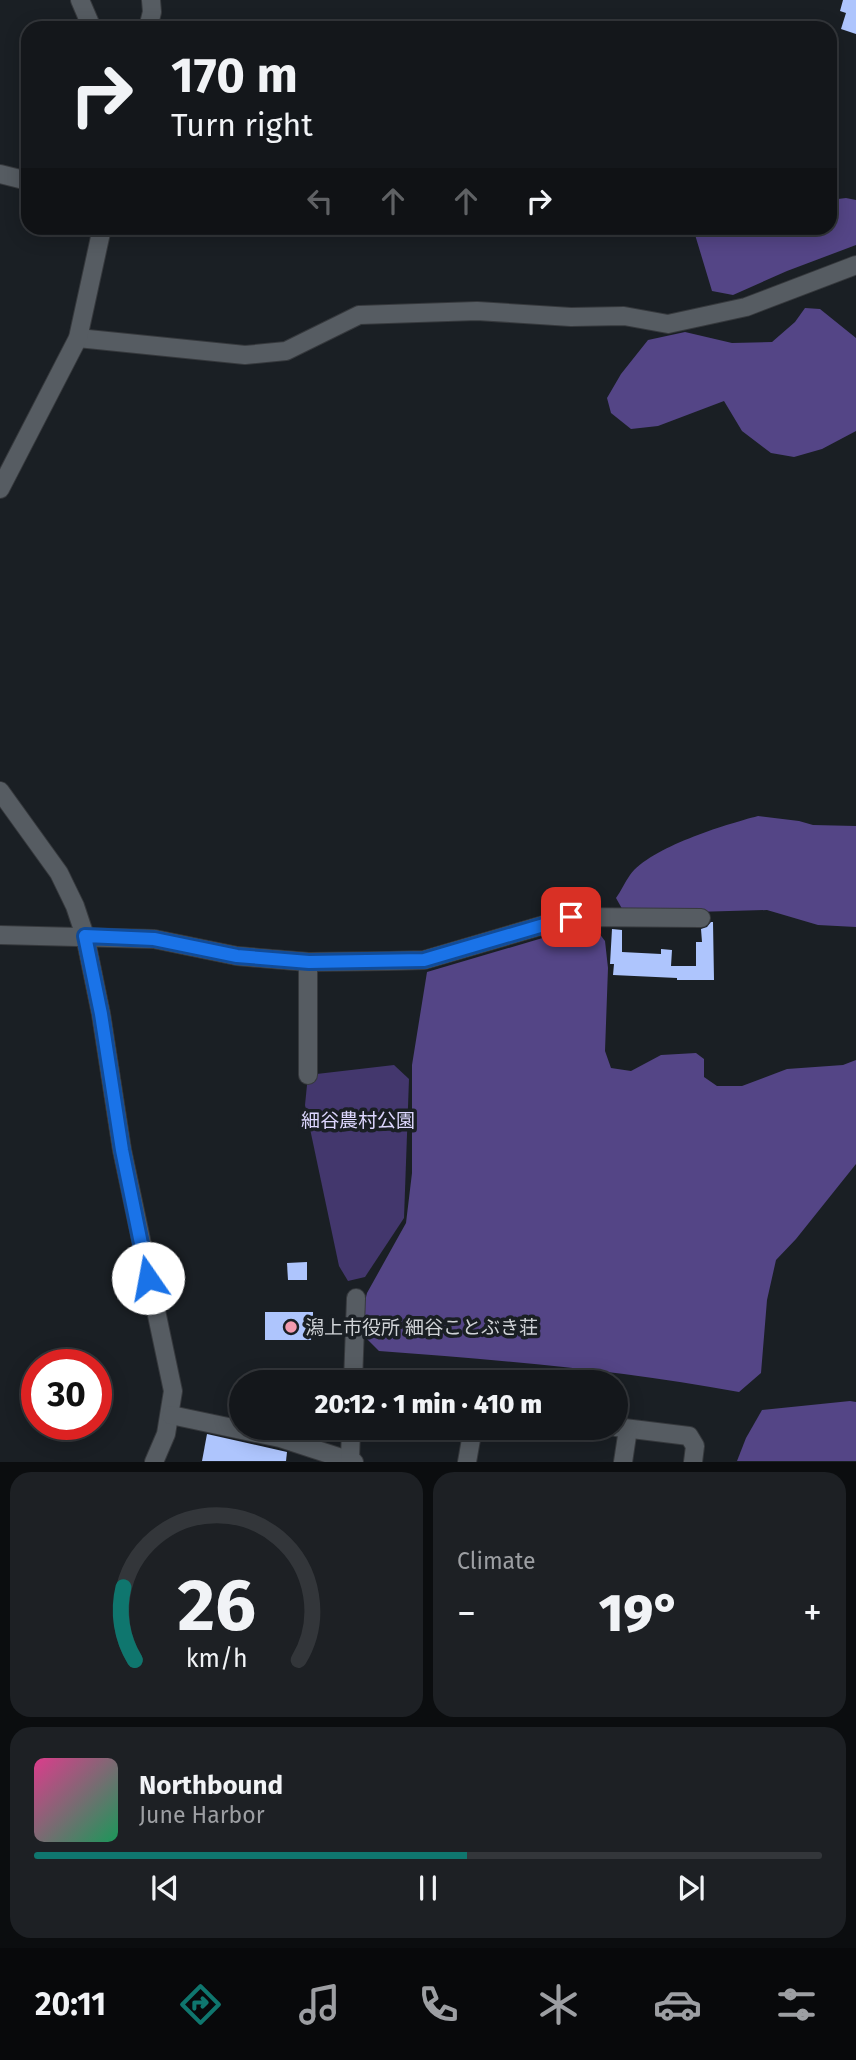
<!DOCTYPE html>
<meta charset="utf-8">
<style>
:root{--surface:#14171b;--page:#1d2024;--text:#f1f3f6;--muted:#9d9fa3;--line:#33363a;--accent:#0f766e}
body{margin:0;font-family:"Fira Sans","Noto Sans JP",sans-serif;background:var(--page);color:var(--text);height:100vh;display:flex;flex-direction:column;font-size:26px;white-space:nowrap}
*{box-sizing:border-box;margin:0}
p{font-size:23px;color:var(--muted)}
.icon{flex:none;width:38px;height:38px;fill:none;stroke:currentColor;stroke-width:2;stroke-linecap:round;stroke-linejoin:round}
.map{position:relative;height:1462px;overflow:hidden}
.panel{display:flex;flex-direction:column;gap:10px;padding:10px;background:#0b0d0f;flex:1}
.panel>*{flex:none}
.banner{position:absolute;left:21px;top:21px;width:816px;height:214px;border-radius:21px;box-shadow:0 4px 18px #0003,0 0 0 2px var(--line);background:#14171b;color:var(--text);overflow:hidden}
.speed{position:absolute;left:21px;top:1349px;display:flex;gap:14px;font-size:35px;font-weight:700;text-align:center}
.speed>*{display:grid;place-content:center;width:91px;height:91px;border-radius:50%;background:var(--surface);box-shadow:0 4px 18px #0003,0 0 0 2px var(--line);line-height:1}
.speed .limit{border:10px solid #d22;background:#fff;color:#111}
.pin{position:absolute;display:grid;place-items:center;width:60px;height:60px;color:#fff;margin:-30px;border-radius:14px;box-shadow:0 4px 10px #0006}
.me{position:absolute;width:77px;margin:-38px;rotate:348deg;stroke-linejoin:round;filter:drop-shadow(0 0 5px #0008)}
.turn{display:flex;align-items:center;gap:24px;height:147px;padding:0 35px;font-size:32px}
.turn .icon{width:91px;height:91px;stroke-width:2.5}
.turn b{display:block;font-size:49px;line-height:60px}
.lanes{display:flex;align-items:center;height:66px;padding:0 35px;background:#0003;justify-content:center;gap:35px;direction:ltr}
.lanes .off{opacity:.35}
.big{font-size:52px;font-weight:800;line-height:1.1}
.panel .tile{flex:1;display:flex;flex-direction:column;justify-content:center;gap:10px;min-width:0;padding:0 24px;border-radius:21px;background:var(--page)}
.panel .dial{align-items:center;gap:0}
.dial svg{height:182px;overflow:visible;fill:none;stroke:var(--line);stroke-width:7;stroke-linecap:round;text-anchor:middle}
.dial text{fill:var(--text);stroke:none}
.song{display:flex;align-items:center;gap:21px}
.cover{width:84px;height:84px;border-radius:10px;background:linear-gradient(135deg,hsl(330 70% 55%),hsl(150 70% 35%))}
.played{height:7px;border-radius:4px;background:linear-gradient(90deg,var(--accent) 55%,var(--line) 55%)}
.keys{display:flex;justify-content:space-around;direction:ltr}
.heat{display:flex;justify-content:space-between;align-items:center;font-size:38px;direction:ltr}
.panel .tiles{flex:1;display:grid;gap:10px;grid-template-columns:1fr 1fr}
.tile:last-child{grid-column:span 2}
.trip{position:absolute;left:229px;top:1370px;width:399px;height:70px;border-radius:35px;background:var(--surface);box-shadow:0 4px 18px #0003,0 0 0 2px var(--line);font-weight:800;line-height:70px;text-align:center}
.tab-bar{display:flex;height:112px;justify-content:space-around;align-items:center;background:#08090b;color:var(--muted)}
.tab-bar .icon{width:49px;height:49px}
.tab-bar .selected{color:var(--accent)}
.tab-bar b{font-size:32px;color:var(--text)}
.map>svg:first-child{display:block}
.green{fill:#43376d}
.forest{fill:#544586}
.building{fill:#aec5fd}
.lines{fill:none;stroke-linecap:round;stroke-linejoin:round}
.minor-casing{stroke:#36393d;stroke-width:20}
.minor{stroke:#565c62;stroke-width:18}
.route-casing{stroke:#114b97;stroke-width:18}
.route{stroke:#1a73e8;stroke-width:12}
.poi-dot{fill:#f29aae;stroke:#1a1f24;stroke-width:2.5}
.labels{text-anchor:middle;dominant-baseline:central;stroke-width:7;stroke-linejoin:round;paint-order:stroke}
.park-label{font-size:19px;fill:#ddd7fe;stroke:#1a1f24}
.poi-label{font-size:19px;fill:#d0d3d7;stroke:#1a1f24;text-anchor:start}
</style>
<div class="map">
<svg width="856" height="1462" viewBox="0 0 856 1462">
<rect width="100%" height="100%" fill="#1a1f24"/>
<polygon class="green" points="394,1065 409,1079 404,1218 365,1277 348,1281 339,1266 305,1105 308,1075"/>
<g class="forest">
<polygon points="846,198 856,200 856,245 787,271 733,295 712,291 693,228 830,228 830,200"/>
<polygon points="805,308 820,309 856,338 856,431 822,449 794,457 771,453 742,431 724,401 658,426 631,429 611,413 607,398 621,374 648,340 685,332 732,343 772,342 795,322"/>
<path d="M758,816L799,821L813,825L856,826V927L818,925L767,910L625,914L616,898C621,891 625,882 630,875C651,847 724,825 758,816Z"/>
<path d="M595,928L605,941L608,968L605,1051L611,1068L631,1071L661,1055L696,1053L704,1059V1077L717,1086H742L787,1069L843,1065L856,1060V1164L796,1239L776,1260L767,1300L761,1373L739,1392C620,1370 500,1360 379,1351L367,1339L362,1314L367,1293L406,1223L412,1173V1065L427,972L573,929Z"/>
<polygon points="850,1401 856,1402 856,1461 737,1461 746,1438 762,1410"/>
</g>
<g class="building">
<polygon points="843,0 856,0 856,34 841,29 846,13 840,11"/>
<polygon points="711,922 713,922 714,980 677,980 677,978 613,975 614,964 610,964 612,929 622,930 622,952 661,954 661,949 672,950 671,966 696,966 696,942 702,942 701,929 707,927"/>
<polygon points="307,1262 307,1280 288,1280 287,1263"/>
<polygon points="265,1312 313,1312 313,1321 317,1321 317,1333 312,1333 311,1340 265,1340"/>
<polygon points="207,1434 287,1452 286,1461 202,1461"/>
</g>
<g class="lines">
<g class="minor-casing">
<g id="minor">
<polyline points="80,0 92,28"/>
<polyline points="148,28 152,12 151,0"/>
<polyline points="0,174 28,181"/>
<polyline points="78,338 245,355 286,351 359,315 477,311 571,317 624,316 668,324 746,307 856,265"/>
<polyline points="0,489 78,338 102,228"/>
<polyline points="0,791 59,873 75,906 85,936 101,1014 122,1150 173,1391 166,1434 154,1462"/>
<polyline points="0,935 154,939 237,956 308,962 388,961 424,960 571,917 701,918"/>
<polyline points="308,1075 308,962"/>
<polyline points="353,1382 356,1298"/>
<polyline points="171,1415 280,1438 354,1462"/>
<polyline points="616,1427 689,1436 695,1446 693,1462"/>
<polyline points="350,1460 351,1428"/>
<polyline points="467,1462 473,1428"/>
<polyline points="623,1462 628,1429"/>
</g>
</g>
<use href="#minor" class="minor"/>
</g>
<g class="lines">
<g class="route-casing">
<polyline id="route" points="148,1278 122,1150 101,1014 85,936 154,939 237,956 309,962 424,960 571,917"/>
</g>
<use href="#route" class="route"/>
</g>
<circle class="poi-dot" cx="291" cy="1327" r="7"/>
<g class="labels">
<g class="park-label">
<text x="358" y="1120">細谷農村公園</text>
</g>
<g class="poi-label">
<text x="305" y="1327">潟上市役所 細谷ことぶき荘</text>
</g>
</g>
</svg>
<div class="speed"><div class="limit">30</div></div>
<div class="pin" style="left:571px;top:917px;background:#d93025"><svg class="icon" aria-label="arrive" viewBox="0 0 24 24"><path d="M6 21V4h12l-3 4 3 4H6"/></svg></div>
<svg class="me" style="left:148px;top:1278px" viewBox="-20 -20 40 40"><circle r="19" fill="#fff"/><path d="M0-13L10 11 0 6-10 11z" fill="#1a73e8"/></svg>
<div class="trip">20:12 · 1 min · 410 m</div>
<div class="banner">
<div class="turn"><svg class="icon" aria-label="right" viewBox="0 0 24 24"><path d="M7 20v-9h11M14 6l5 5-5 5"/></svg><div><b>170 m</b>Turn right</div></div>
<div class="lanes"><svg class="icon off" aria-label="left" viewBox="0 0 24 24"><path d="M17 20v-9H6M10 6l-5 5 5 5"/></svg><svg class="icon off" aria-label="ahead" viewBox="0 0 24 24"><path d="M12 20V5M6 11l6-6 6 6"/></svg><svg class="icon off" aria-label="ahead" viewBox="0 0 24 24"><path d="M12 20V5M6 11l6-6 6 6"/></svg><svg class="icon" aria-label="right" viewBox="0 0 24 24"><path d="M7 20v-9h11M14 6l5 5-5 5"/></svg></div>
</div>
</div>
<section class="panel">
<div class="tiles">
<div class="tile dial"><svg viewBox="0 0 100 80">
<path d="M14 69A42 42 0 1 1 86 69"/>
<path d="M14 69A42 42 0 0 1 9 37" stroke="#0f766e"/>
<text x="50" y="56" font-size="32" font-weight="700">26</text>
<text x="50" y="72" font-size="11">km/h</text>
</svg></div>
<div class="tile"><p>Climate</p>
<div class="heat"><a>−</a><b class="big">19°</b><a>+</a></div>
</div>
<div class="tile">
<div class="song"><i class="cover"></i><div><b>Northbound</b><p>June Harbor</p></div></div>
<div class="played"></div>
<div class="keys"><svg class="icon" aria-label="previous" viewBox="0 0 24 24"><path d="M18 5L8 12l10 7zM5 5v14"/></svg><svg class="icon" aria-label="pause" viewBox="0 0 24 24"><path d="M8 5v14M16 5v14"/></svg><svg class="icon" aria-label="next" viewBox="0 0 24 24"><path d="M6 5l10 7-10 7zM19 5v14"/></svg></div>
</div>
</div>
</section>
<nav class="tab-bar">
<b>20:11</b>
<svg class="icon selected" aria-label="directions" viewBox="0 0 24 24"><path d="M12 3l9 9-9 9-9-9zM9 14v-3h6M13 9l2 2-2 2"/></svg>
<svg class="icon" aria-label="music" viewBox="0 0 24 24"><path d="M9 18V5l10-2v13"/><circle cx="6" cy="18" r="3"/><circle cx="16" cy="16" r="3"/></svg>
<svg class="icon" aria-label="phone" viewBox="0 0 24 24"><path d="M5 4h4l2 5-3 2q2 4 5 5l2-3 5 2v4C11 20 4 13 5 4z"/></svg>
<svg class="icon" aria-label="climate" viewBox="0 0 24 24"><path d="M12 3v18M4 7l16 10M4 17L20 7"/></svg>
<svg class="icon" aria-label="car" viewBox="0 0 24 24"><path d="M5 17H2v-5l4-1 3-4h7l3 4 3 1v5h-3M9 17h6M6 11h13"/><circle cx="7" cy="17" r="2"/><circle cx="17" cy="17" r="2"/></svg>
<svg class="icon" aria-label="filters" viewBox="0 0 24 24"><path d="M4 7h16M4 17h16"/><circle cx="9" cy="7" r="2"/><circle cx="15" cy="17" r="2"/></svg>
</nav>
